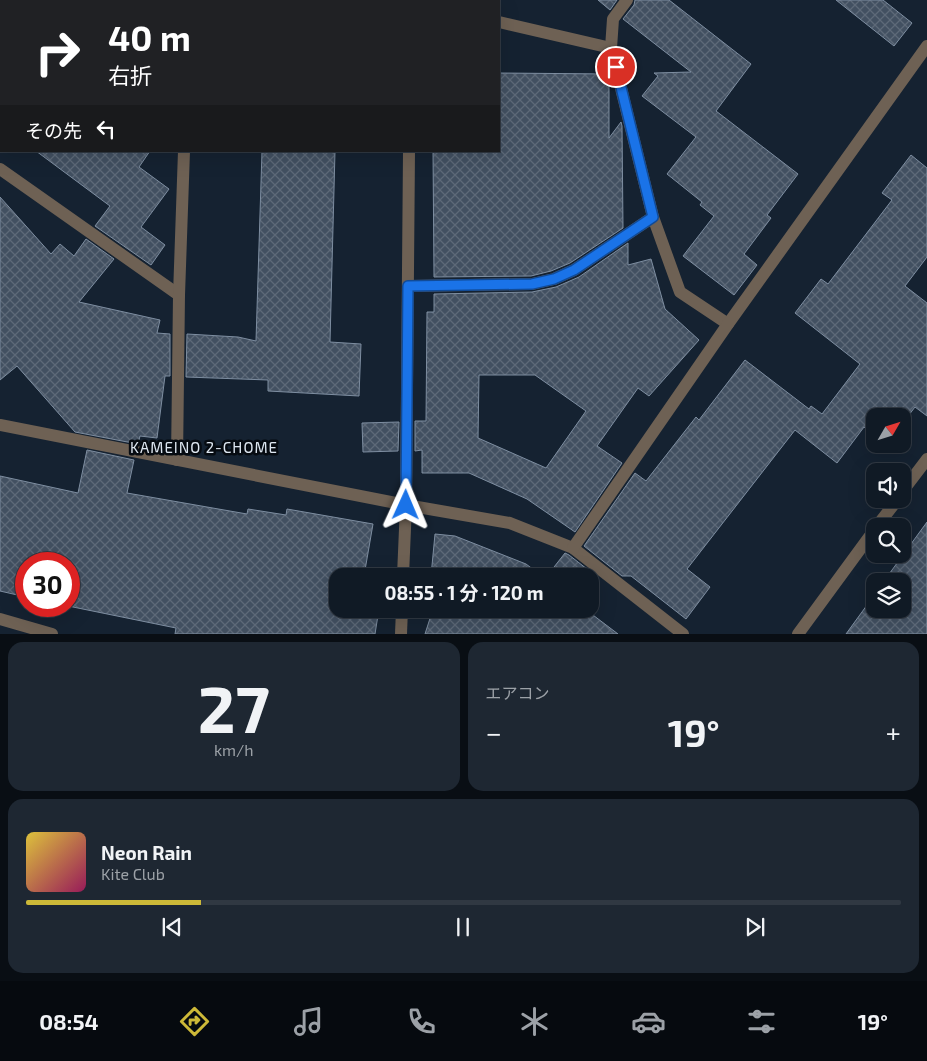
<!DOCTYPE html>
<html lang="ja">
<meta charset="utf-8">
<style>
:root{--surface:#101a25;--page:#1e2732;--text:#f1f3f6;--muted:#9ca1a7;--line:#303842;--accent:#cdb938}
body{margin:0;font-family:"Exo 2","Noto Sans JP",sans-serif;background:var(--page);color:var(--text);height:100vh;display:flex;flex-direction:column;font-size:19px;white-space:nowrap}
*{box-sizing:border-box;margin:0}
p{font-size:16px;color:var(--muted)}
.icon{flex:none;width:28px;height:28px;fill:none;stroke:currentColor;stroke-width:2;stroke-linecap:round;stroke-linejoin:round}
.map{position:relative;height:634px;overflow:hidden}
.details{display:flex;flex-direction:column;gap:8px;padding:8px;background:#090e14;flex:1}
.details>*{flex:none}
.top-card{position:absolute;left:0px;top:0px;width:500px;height:152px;box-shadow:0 5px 20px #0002,0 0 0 1px var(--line);background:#202124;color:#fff;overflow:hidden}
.needle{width:32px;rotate:51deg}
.controls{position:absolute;left:866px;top:408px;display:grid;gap:10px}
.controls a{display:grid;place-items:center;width:45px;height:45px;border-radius:10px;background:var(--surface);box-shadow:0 5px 20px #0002,0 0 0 1px var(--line);font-size:25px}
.speed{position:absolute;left:15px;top:552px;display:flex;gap:10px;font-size:25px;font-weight:700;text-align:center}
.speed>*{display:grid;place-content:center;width:65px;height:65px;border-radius:50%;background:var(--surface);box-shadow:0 5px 20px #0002,0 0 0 1px var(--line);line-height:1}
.speed .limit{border:8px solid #d22;background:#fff;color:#111}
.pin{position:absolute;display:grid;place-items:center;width:42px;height:42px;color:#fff;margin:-21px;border:2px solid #fff;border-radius:50%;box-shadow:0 1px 5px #0007}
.me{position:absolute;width:55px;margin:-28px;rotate:1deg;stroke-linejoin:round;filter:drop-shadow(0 0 4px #0008)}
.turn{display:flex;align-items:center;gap:18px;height:105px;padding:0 25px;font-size:22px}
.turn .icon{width:65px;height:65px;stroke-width:2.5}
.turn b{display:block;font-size:35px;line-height:42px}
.then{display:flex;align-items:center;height:48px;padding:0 25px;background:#0003;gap:10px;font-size:19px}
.big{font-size:38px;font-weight:700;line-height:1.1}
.details .tile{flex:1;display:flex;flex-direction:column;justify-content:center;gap:8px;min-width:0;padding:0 18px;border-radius:15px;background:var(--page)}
.details .dial{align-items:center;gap:0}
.dial b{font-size:65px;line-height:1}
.song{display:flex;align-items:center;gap:15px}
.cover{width:60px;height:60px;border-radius:8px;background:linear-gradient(135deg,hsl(50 70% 55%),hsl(330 70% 35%))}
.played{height:5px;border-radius:2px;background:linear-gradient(90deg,var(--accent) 20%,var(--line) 20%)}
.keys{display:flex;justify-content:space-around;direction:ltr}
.heat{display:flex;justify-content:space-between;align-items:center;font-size:28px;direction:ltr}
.details .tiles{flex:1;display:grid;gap:8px;grid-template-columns:1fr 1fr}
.tile:last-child{grid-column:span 2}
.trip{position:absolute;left:329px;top:568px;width:270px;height:50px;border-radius:15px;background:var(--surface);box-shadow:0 5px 20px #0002,0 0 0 1px var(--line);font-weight:700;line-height:50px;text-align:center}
.dock{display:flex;height:80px;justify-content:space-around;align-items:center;background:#060a0f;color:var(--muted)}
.dock .icon{width:35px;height:35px}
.dock .on{color:var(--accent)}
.dock b{font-size:22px;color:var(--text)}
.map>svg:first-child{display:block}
.building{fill:url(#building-cross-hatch);stroke:#7e8ea1;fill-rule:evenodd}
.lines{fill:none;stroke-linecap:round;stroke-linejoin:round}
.street{stroke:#6e6154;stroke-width:12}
.route-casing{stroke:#114b97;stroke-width:12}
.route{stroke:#1a73e8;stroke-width:9}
.labels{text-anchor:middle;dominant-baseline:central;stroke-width:5;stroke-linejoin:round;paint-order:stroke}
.neighbourhood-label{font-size:15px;letter-spacing:1px;fill:#dde6f0;stroke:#060b11}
</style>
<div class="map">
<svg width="927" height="634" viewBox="0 0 927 634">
<defs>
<pattern id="building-cross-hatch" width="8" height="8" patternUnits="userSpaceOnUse" patternTransform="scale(1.25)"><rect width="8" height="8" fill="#425061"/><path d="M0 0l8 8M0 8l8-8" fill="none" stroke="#5d6978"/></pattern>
</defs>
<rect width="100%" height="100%" fill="#152231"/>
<g class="building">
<polygon points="598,0 617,0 610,10"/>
<polygon points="635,0 669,0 751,64 716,111 798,174 767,215 771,218 744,254 757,265 734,295 683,256 714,216 700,205 702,202 667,174 696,137 642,96 658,76 654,73 691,72 623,19 634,5"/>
<polygon points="836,0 883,0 912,23 894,46"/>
<polygon points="499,73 609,74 609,138 621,122 622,126 623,228 570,263 551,271 531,276 434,277 433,151 499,151"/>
<polygon points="36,151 150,151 139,167 169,189 141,227 165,245 151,265 95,226 110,206"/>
<polygon points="262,151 335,151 330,342 361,344 359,396 268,391 268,380 186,377 187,334 238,337 256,341"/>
<polygon points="911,155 927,168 927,257 905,286 927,303 927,416 915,407 902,424 902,416 875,416 875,435 864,427 837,463 795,430 687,569 710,587 686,619 631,576 622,576 584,546 635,473 646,481 696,417 699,420 745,360 809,409 811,406 822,414 860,364 795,313 821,279 828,284 892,200 882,193"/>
<polygon points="0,197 51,254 60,244 74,256 86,239 114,259 79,302 160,320 157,333 170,334 170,376 165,376 157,438 140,436 138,444 75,432 17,366 0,380"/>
<path d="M628,243V265L651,259L665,309L699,340L649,396L638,388L597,446L622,463L575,532L527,499L469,473H422V450L415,451V421H426L427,312H434V294L532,292L556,287L579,277ZM479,375H535L586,411L546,468L478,438Z"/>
<polygon points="399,422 398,451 363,452 362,423"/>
<polygon points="87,450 134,460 127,493 247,514 248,509 286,515 287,509 373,524 364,576 338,576 338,609 379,609 375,634 175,634 176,628 68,606 69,564 26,564 26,597 0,591 0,476 78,493"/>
<polygon points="927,522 927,634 846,634 875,594 875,609 902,609 902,581 884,581"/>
<polygon points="435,534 455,536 526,564 542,576 431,576"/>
<polygon points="565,553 569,555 596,576 547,576"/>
<polygon points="433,609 585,609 618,634 425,634"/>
</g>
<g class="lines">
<g class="street">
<polyline points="96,0 97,1"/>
<polyline points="627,0 613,19 611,48 653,217 680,292 728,324"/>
<polyline points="410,1 410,0"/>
<polyline points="499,22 611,48"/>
<polyline points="0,169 179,295"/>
<polyline points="408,286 532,284 554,279 574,270 653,217"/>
<polyline points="0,425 406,505 510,523 573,548 683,634"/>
<polyline points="177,460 179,295 184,151"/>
<polyline points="902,492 927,459"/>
<polyline points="877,526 898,499"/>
<polyline points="573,548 728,324 927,46"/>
<polyline points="403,576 406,505 409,151"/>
<polyline points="0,619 52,634"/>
<polyline points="401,634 402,609"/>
<polyline points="798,634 875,529"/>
</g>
</g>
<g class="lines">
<g class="route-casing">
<polyline id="route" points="406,505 408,286 532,284 554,279 574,270 653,217 616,67"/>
</g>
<use href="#route" class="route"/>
</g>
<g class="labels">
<g class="neighbourhood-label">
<text x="204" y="447">KAMEINO 2-CHOME</text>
</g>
</g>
</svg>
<div class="controls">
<a><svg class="needle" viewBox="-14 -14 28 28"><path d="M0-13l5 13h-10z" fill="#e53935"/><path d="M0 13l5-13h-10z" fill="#9ca1a7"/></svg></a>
<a><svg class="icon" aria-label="sound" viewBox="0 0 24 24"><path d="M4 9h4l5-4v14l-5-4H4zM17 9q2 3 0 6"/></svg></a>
<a><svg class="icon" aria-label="search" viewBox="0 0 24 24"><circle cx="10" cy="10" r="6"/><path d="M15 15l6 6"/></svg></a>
<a><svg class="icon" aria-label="layers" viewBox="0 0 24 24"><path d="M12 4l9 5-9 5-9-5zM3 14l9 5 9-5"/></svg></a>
</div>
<div class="speed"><div class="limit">30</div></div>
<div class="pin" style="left:616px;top:67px;background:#d93025"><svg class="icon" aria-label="arrive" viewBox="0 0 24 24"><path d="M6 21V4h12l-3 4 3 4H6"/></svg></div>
<svg class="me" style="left:406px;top:505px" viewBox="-20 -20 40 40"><path d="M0-17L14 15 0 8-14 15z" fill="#1a73e8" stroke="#fff" stroke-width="4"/></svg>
<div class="trip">08:55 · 1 分 · 120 m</div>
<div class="top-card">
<div class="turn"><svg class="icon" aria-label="right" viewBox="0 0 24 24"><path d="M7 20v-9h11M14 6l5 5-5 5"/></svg><div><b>40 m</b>右折</div></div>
<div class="then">その先<svg class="icon" aria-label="left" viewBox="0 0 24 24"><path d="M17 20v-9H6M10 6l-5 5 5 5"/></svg></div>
</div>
</div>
<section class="details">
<div class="tiles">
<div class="tile dial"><b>27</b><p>km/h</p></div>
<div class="tile"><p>エアコン</p>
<div class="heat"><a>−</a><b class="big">19°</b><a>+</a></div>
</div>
<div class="tile">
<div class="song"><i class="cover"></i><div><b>Neon Rain</b><p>Kite Club</p></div></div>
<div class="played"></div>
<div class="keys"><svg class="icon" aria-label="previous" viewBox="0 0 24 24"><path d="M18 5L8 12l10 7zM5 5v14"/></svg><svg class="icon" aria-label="pause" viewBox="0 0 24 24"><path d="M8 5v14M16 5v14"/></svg><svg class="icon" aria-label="next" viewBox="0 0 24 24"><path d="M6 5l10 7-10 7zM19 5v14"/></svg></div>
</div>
</div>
</section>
<nav class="dock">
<b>08:54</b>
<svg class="icon on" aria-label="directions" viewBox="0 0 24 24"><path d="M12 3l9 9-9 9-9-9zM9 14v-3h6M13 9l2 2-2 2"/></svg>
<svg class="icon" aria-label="music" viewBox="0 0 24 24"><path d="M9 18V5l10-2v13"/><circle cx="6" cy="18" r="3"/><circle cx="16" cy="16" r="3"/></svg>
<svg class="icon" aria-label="phone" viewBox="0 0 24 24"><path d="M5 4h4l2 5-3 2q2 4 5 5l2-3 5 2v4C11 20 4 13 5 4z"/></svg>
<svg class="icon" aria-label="climate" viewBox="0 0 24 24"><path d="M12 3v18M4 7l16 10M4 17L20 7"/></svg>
<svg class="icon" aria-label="car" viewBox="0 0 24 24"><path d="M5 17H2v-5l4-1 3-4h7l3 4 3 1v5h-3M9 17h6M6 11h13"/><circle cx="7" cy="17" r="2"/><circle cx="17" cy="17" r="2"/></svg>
<svg class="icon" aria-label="filters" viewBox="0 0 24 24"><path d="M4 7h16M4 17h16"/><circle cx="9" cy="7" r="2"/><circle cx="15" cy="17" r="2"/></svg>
<b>19°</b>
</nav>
